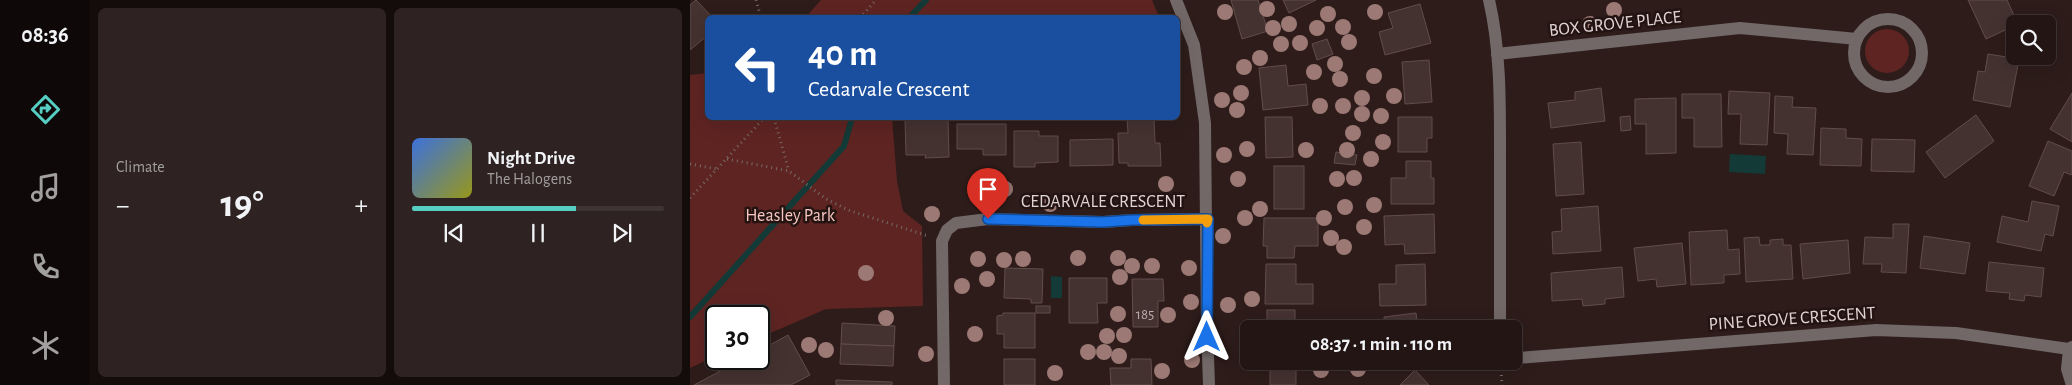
<!DOCTYPE html>
<meta charset="utf-8">
<style>
:root{--surface:#221514;--page:#2e2222;--text:#f1f3f6;--muted:#a29fa0;--line:#3f3434;--accent:#56cec3}
body{margin:0;font-family:"Alegreya Sans",sans-serif;background:var(--page);color:var(--text);height:100vh;display:flex;flex-direction:column;font-size:19px;white-space:nowrap}
*{box-sizing:border-box;margin:0}
p{font-size:16px;color:var(--muted)}
.icon{flex:none;width:28px;height:28px;fill:none;stroke:currentColor;stroke-width:2;stroke-linecap:round;stroke-linejoin:round}
.map{position:relative;flex:1;overflow:hidden}
.sheet{display:flex;flex-direction:column;gap:8px;padding:8px;background:#130c0b;width:600px}
.sheet>*{flex:none}
.guide{position:absolute;left:15px;top:15px;width:475px;height:105px;border-radius:8px;box-shadow:0 5px 20px #0002,0 0 0 1px var(--line);background:#1a4fa0;color:#fff;overflow:hidden}
.controls{position:absolute;left:1316px;top:15px;display:grid;gap:10px}
.controls a{display:grid;place-items:center;width:50px;height:50px;border-radius:8px;background:var(--surface);box-shadow:0 5px 20px #0002,0 0 0 1px var(--line);font-size:25px}
.speed{position:absolute;left:15px;top:305px;display:flex;gap:10px;font-size:25px;font-weight:700;text-align:center}
.speed>*{display:grid;place-content:center;width:65px;height:65px;border-radius:50%;background:var(--surface);box-shadow:0 5px 20px #0002,0 0 0 1px var(--line);line-height:1}
.speed .limit{border:2px solid #111;border-radius:8px;background:#fff;color:#111}
.pin{position:absolute;display:grid;place-items:center;width:42px;height:42px;color:#fff;margin:-51px -21px;border-radius:50% 50% 50% 0;rotate:-45deg;box-shadow:0 0 5px #0007}
.pin .icon{rotate:45deg}
.me{position:absolute;width:55px;margin:-28px;rotate:0deg;stroke-linejoin:round;filter:drop-shadow(0 0 4px #0008)}
.turn{display:flex;align-items:center;gap:18px;height:105px;padding:0 20px;font-size:22px}
.turn .icon{width:65px;height:65px;stroke-width:2.5}
.turn b{display:block;font-size:35px;line-height:42px}
.big{font-size:38px;font-weight:600;line-height:1.1}
.sheet .card{flex:1;display:flex;flex-direction:column;justify-content:center;gap:8px;min-width:0;padding:0 18px;border-radius:8px;background:var(--page)}
.song{display:flex;align-items:center;gap:15px}
.cover{width:60px;height:60px;border-radius:8px;background:linear-gradient(135deg,hsl(220 70% 55%),hsl(60 70% 35%))}
.played{height:5px;border-radius:2px;background:linear-gradient(90deg,var(--accent) 65%,var(--line) 65%)}
.keys{display:flex;justify-content:space-around;direction:ltr}
.heat{display:flex;justify-content:space-between;align-items:center;font-size:28px;direction:ltr}
.sheet .tiles{flex:1;display:grid;gap:8px;grid-template-columns:repeat(2,1fr)}
.trip{position:absolute;left:550px;top:320px;width:282px;height:50px;border-radius:8px;background:var(--surface);box-shadow:0 5px 20px #0002,0 0 0 1px var(--line);font-weight:600;line-height:50px;text-align:center}
main{display:flex;flex:1;min-height:0}
.menu{display:flex;flex-direction:column;width:90px;justify-content:space-around;align-items:center;background:#0e0808;color:var(--muted)}
.menu .icon{width:35px;height:35px}
.menu .active{color:var(--accent)}
.menu b{font-size:22px;color:var(--text)}
.map>svg:first-child{display:block}
.green{fill:#5e2422}
.water{fill:#133a37}
.lines{fill:none;stroke-linecap:round;stroke-linejoin:round}
.stream{stroke:#133a37;stroke-width:6}
.building{fill:#443230;stroke:#614d4b}
.path{stroke:#786a68;stroke-width:3;stroke-dasharray:1 4;stroke-linecap:butt}
.minor{stroke:#716867;stroke-width:12}
.tree{fill:#9c7975}
.route-casing{stroke:#114b97;stroke-width:12}
.route{stroke:#1a73e8;stroke-width:9}
.slow{stroke:#f59e0b;stroke-width:9}
.labels{text-anchor:middle;dominant-baseline:central;stroke-width:5;stroke-linejoin:round;paint-order:stroke}
.number-label{font-size:15px;fill:#b9acaa}
.street-label{font-size:18px;fill:#e0d4d3;stroke:#231311}
.park-label{font-size:18px;fill:#f6c5c0;stroke:#231311}
</style>
<main>
<nav class="menu">
<b>08:36</b>
<svg class="icon active" aria-label="directions" viewBox="0 0 24 24"><path d="M12 3l9 9-9 9-9-9zM9 14v-3h6M13 9l2 2-2 2"/></svg>
<svg class="icon" aria-label="music" viewBox="0 0 24 24"><path d="M9 18V5l10-2v13"/><circle cx="6" cy="18" r="3"/><circle cx="16" cy="16" r="3"/></svg>
<svg class="icon" aria-label="phone" viewBox="0 0 24 24"><path d="M5 4h4l2 5-3 2q2 4 5 5l2-3 5 2v4C11 20 4 13 5 4z"/></svg>
<svg class="icon" aria-label="climate" viewBox="0 0 24 24"><path d="M12 3v18M4 7l16 10M4 17L20 7"/></svg>
</nav>
<section class="sheet">
<div class="tiles">
<div class="card"><p>Climate</p>
<div class="heat"><a>−</a><b class="big">19°</b><a>+</a></div>
</div>
<div class="card">
<div class="song"><i class="cover"></i><div><b>Night Drive</b><p>The Halogens</p></div></div>
<div class="played"></div>
<div class="keys"><svg class="icon" aria-label="previous" viewBox="0 0 24 24"><path d="M18 5L8 12l10 7zM5 5v14"/></svg><svg class="icon" aria-label="pause" viewBox="0 0 24 24"><path d="M8 5v14M16 5v14"/></svg><svg class="icon" aria-label="next" viewBox="0 0 24 24"><path d="M6 5l10 7-10 7zM19 5v14"/></svg></div>
</div>
</div>
</section>
<div class="map">
<svg width="1382" height="385" viewBox="0 0 1382 385">
<rect width="100%" height="100%" fill="#2d1c1a"/>
<g class="green">
<polygon points="131,0 462,0 469,17 116,17"/>
<circle cx="1197" cy="51" r="22"/>
<polygon points="17,73 18,118 202,118 207,181 213,211 232,226 233,306 136,309 69,338 69,316 26,316 26,356 0,368 0,75"/>
</g>
<g class="water">
<polygon points="1040,154 1076,156 1075,174 1039,172"/>
<polygon points="361,276 372,277 372,298 361,298"/>
</g>
<g class="lines">
<g class="stream">
<polyline points="219,18 236,0"/>
<polyline points="0,317 154,146 162,118"/>
</g>
</g>
<g class="building">
<polygon points="6,0 23,18 18,18 18,35 0,50 0,5"/>
<polygon points="541,0 568,0 578,31 552,39"/>
<polygon points="593,0 626,0 599,13"/>
<polygon points="1278,0 1317,0 1328,24 1296,39"/>
<polygon points="730,4 741,43 695,55 689,32 703,28 698,13"/>
<polygon points="637,39 643,54 627,60 622,44"/>
<polygon points="1298,54 1329,59 1320,107 1283,100 1288,71 1295,72"/>
<polygon points="739,60 742,102 715,104 712,62"/>
<polygon points="596,65 598,86 616,84 618,105 573,110 569,68"/>
<polygon points="911,88 915,121 861,128 858,103 885,100 885,92"/>
<polygon points="1039,91 1080,93 1077,145 1050,144 1051,114 1038,114"/>
<polygon points="1382,93 1382,142 1360,129"/>
<polygon points="992,94 1031,94 1032,147 1004,147 1004,118 992,118"/>
<polygon points="1085,96 1103,97 1102,107 1126,108 1123,155 1097,154 1098,134 1084,133"/>
<polygon points="986,98 986,153 956,154 956,124 945,124 945,99"/>
<polygon points="1286,115 1304,141 1255,178 1236,152"/>
<polygon points="940,116 941,130 931,131 930,117"/>
<polygon points="575,117 602,117 603,157 576,158"/>
<polygon points="708,117 742,117 742,138 737,138 737,152 708,152"/>
<polygon points="258,118 259,157 235,158 236,155 216,155 215,119"/>
<polygon points="437,118 464,118 465,143 470,143 471,166 438,166 438,163 429,163 428,133 438,133"/>
<polygon points="267,124 316,124 316,155 293,155 293,149 267,149"/>
<polygon points="1131,128 1156,129 1156,138 1172,139 1171,166 1130,165"/>
<polygon points="324,131 349,131 349,136 368,136 368,162 345,163 345,167 324,167"/>
<polygon points="423,139 423,165 380,166 380,140"/>
<polygon points="1182,139 1225,140 1224,172 1181,171"/>
<polygon points="1358,141 1382,151 1382,174 1381,175 1374,172 1364,196 1339,186"/>
<polygon points="891,142 894,194 866,196 863,144"/>
<polygon points="646,152 667,155 665,165 644,163"/>
<polygon points="716,161 741,161 741,178 744,178 744,204 701,204 701,178 716,178"/>
<rect x="584" y="166" width="30" height="43"/>
<polygon points="1342,201 1369,206 1363,236 1355,234 1351,251 1307,242 1312,216 1338,222"/>
<polygon points="908,206 911,251 863,254 862,232 872,231 871,209"/>
<polygon points="744,214 745,253 715,254 714,244 695,245 694,216"/>
<polygon points="574,218 628,218 628,246 605,246 604,258 577,258 577,246 573,246"/>
<polygon points="1203,224 1219,224 1216,273 1191,272 1192,264 1173,264 1175,237 1203,238"/>
<polygon points="1037,230 1038,250 1049,249 1050,274 1034,275 1034,283 1001,285 999,232"/>
<polygon points="1234,236 1280,243 1275,274 1230,268"/>
<polygon points="1069,237 1070,245 1080,245 1080,240 1093,239 1093,245 1101,245 1103,279 1056,282 1054,238"/>
<polygon points="1158,240 1160,273 1113,279 1110,244"/>
<polygon points="992,243 996,284 967,287 966,279 948,281 944,248"/>
<polygon points="1299,262 1354,268 1351,297 1335,295 1334,301 1319,299 1320,293 1296,291"/>
<polygon points="576,264 606,264 606,284 623,284 623,304 575,304"/>
<polygon points="735,264 736,305 690,306 689,284 706,284 706,265"/>
<polygon points="932,267 934,297 915,299 915,304 893,306 892,299 862,301 861,273"/>
<polygon points="315,268 353,269 352,303 341,303 341,299 314,298"/>
<polygon points="379,278 417,278 417,303 407,303 408,323 379,323"/>
<polygon points="442,279 473,279 474,301 468,301 468,327 443,327"/>
<rect x="346" y="306" width="14" height="7"/>
<rect x="577" y="310" width="28" height="19"/>
<polygon points="313,313 345,313 345,348 314,348 314,334 307,334 307,316 313,315"/>
<polygon points="726,313 728,329 695,329 694,317"/>
<polygon points="152,323 205,326 204,346 151,344"/>
<polygon points="98,335 120,375 101,385 4,385 53,359 69,359 69,351"/>
<polygon points="151,344 204,346 203,366 150,364"/>
<rect x="314" y="359" width="31" height="26"/>
<polygon points="441,359 461,359 462,385 421,385 420,368 441,368"/>
<rect x="580" y="361" width="26" height="24"/>
<polygon points="691,361 725,361 692,366"/>
<polygon points="725,370 739,385 710,385"/>
<polygon points="146,380 202,382 202,385 146,385"/>
</g>
<g class="lines">
<g class="path">
<polyline points="66,0 71,18"/>
<polyline points="170,18 186,0"/>
<polyline points="84,118 99,171"/>
<polyline points="37,159 99,171 136,199 158,210 238,236"/>
<polyline points="0,164 27,169"/>
<polyline points="0,198 74,118"/>
<polyline points="811,370 812,385"/>
</g>
<g class="minor">
<polyline points="486,0 504,45 515,123 517,327 519,385"/>
<path d="M799,0C811,51 810,107 810,160C810,216 810,273 810,329"/>
<circle cx="1198" cy="53" r="34"/>
<polyline points="807,54 1050,28 1167,39"/>
<polyline points="1379,349 1377,369 1382,385"/>
<polyline points="824,356 827,358 1186,330 1266,333 1379,349 1382,347"/>
<polyline points="254,385 252,241 257,230 266,223 298,219 413,222 442,220 517,219"/>
</g>
</g>
<g class="tree">
<circle cx="577" cy="9" r="8"/>
<circle cx="924" cy="10" r="8"/>
<circle cx="535" cy="12" r="8"/>
<circle cx="685" cy="12" r="8"/>
<circle cx="638" cy="14" r="8"/>
<circle cx="599" cy="24" r="8"/>
<circle cx="900" cy="24" r="8"/>
<circle cx="653" cy="27" r="8"/>
<circle cx="583" cy="28" r="8"/>
<circle cx="627" cy="28" r="8"/>
<circle cx="659" cy="42" r="8"/>
<circle cx="610" cy="43" r="8"/>
<circle cx="591" cy="44" r="8"/>
<circle cx="570" cy="58" r="8"/>
<circle cx="645" cy="64" r="8"/>
<circle cx="554" cy="67" r="8"/>
<circle cx="624" cy="72" r="8"/>
<circle cx="684" cy="76" r="8"/>
<circle cx="650" cy="79" r="8"/>
<circle cx="551" cy="93" r="8"/>
<circle cx="704" cy="96" r="8"/>
<circle cx="672" cy="98" r="8"/>
<circle cx="532" cy="100" r="8"/>
<circle cx="630" cy="106" r="8"/>
<circle cx="653" cy="106" r="8"/>
<circle cx="547" cy="110" r="8"/>
<circle cx="672" cy="114" r="8"/>
<circle cx="691" cy="116" r="8"/>
<circle cx="663" cy="133" r="8"/>
<circle cx="693" cy="142" r="8"/>
<circle cx="557" cy="149" r="8"/>
<circle cx="616" cy="150" r="8"/>
<circle cx="657" cy="150" r="8"/>
<circle cx="534" cy="155" r="8"/>
<circle cx="681" cy="159" r="8"/>
<circle cx="664" cy="178" r="8"/>
<circle cx="548" cy="179" r="8"/>
<circle cx="647" cy="179" r="8"/>
<circle cx="476" cy="184" r="8"/>
<circle cx="315" cy="189" r="8"/>
<circle cx="298" cy="204" r="8"/>
<circle cx="360" cy="204" r="8"/>
<circle cx="684" cy="205" r="8"/>
<circle cx="655" cy="207" r="8"/>
<circle cx="570" cy="209" r="8"/>
<circle cx="242" cy="214" r="8"/>
<circle cx="555" cy="218" r="8"/>
<circle cx="634" cy="218" r="8"/>
<circle cx="674" cy="227" r="8"/>
<circle cx="533" cy="236" r="8"/>
<circle cx="641" cy="238" r="8"/>
<circle cx="654" cy="247" r="8"/>
<circle cx="388" cy="258" r="8"/>
<circle cx="428" cy="258" r="8"/>
<circle cx="288" cy="259" r="8"/>
<circle cx="333" cy="259" r="8"/>
<circle cx="314" cy="260" r="8"/>
<circle cx="442" cy="266" r="8"/>
<circle cx="462" cy="266" r="8"/>
<circle cx="499" cy="268" r="8"/>
<circle cx="176" cy="273" r="8"/>
<circle cx="430" cy="277" r="8"/>
<circle cx="297" cy="279" r="8"/>
<circle cx="272" cy="286" r="8"/>
<circle cx="562" cy="299" r="8"/>
<circle cx="501" cy="302" r="8"/>
<circle cx="538" cy="305" r="8"/>
<circle cx="428" cy="314" r="8"/>
<circle cx="478" cy="315" r="8"/>
<circle cx="196" cy="318" r="8"/>
<circle cx="285" cy="334" r="8"/>
<circle cx="434" cy="335" r="8"/>
<circle cx="417" cy="336" r="8"/>
<circle cx="119" cy="345" r="8"/>
<circle cx="136" cy="350" r="8"/>
<circle cx="398" cy="352" r="8"/>
<circle cx="414" cy="352" r="8"/>
<circle cx="236" cy="354" r="8"/>
<circle cx="429" cy="356" r="8"/>
<circle cx="502" cy="360" r="8"/>
<circle cx="668" cy="369" r="8"/>
<circle cx="631" cy="370" r="8"/>
<circle cx="472" cy="371" r="8"/>
<circle cx="365" cy="373" r="8"/>
</g>
<g class="lines">
<g class="route-casing">
<polyline id="route" points="298,219 413,222 442,220 518,219 517,337"/>
</g>
<use href="#route" class="route"/>
<polyline class="slow" points="453,220 518,219 517,223"/>
</g>
<g class="labels">
<g class="number-label">
<text x="455" y="314">185</text>
</g>
<g class="street-label">
<text transform="translate(925 24) rotate(-6)">BOX GROVE PLACE</text>
<text x="413" y="202">CEDARVALE CRESCENT</text>
<text transform="translate(1102 319) rotate(-4)">PINE GROVE CRESCENT</text>
</g>
<g class="park-label">
<text x="100" y="216">Heasley Park</text>
</g>
</g>
</svg>
<div class="controls">
<a><svg class="icon" aria-label="search" viewBox="0 0 24 24"><circle cx="10" cy="10" r="6"/><path d="M15 15l6 6"/></svg></a>
</div>
<div class="speed"><div class="limit">30</div></div>
<div class="pin" style="left:298px;top:219px;background:#d93025"><svg class="icon" aria-label="arrive" viewBox="0 0 24 24"><path d="M6 21V4h12l-3 4 3 4H6"/></svg></div>
<svg class="me" style="left:517px;top:337px" viewBox="-20 -20 40 40"><path d="M0-17L14 15 0 8-14 15z" fill="#1a73e8" stroke="#fff" stroke-width="4"/></svg>
<div class="trip">08:37 · 1 min · 110 m</div>
<div class="guide">
<div class="turn"><svg class="icon" aria-label="left" viewBox="0 0 24 24"><path d="M17 20v-9H6M10 6l-5 5 5 5"/></svg><div><b>40 m</b>Cedarvale Crescent</div></div>
</div>
</div>
</main>
